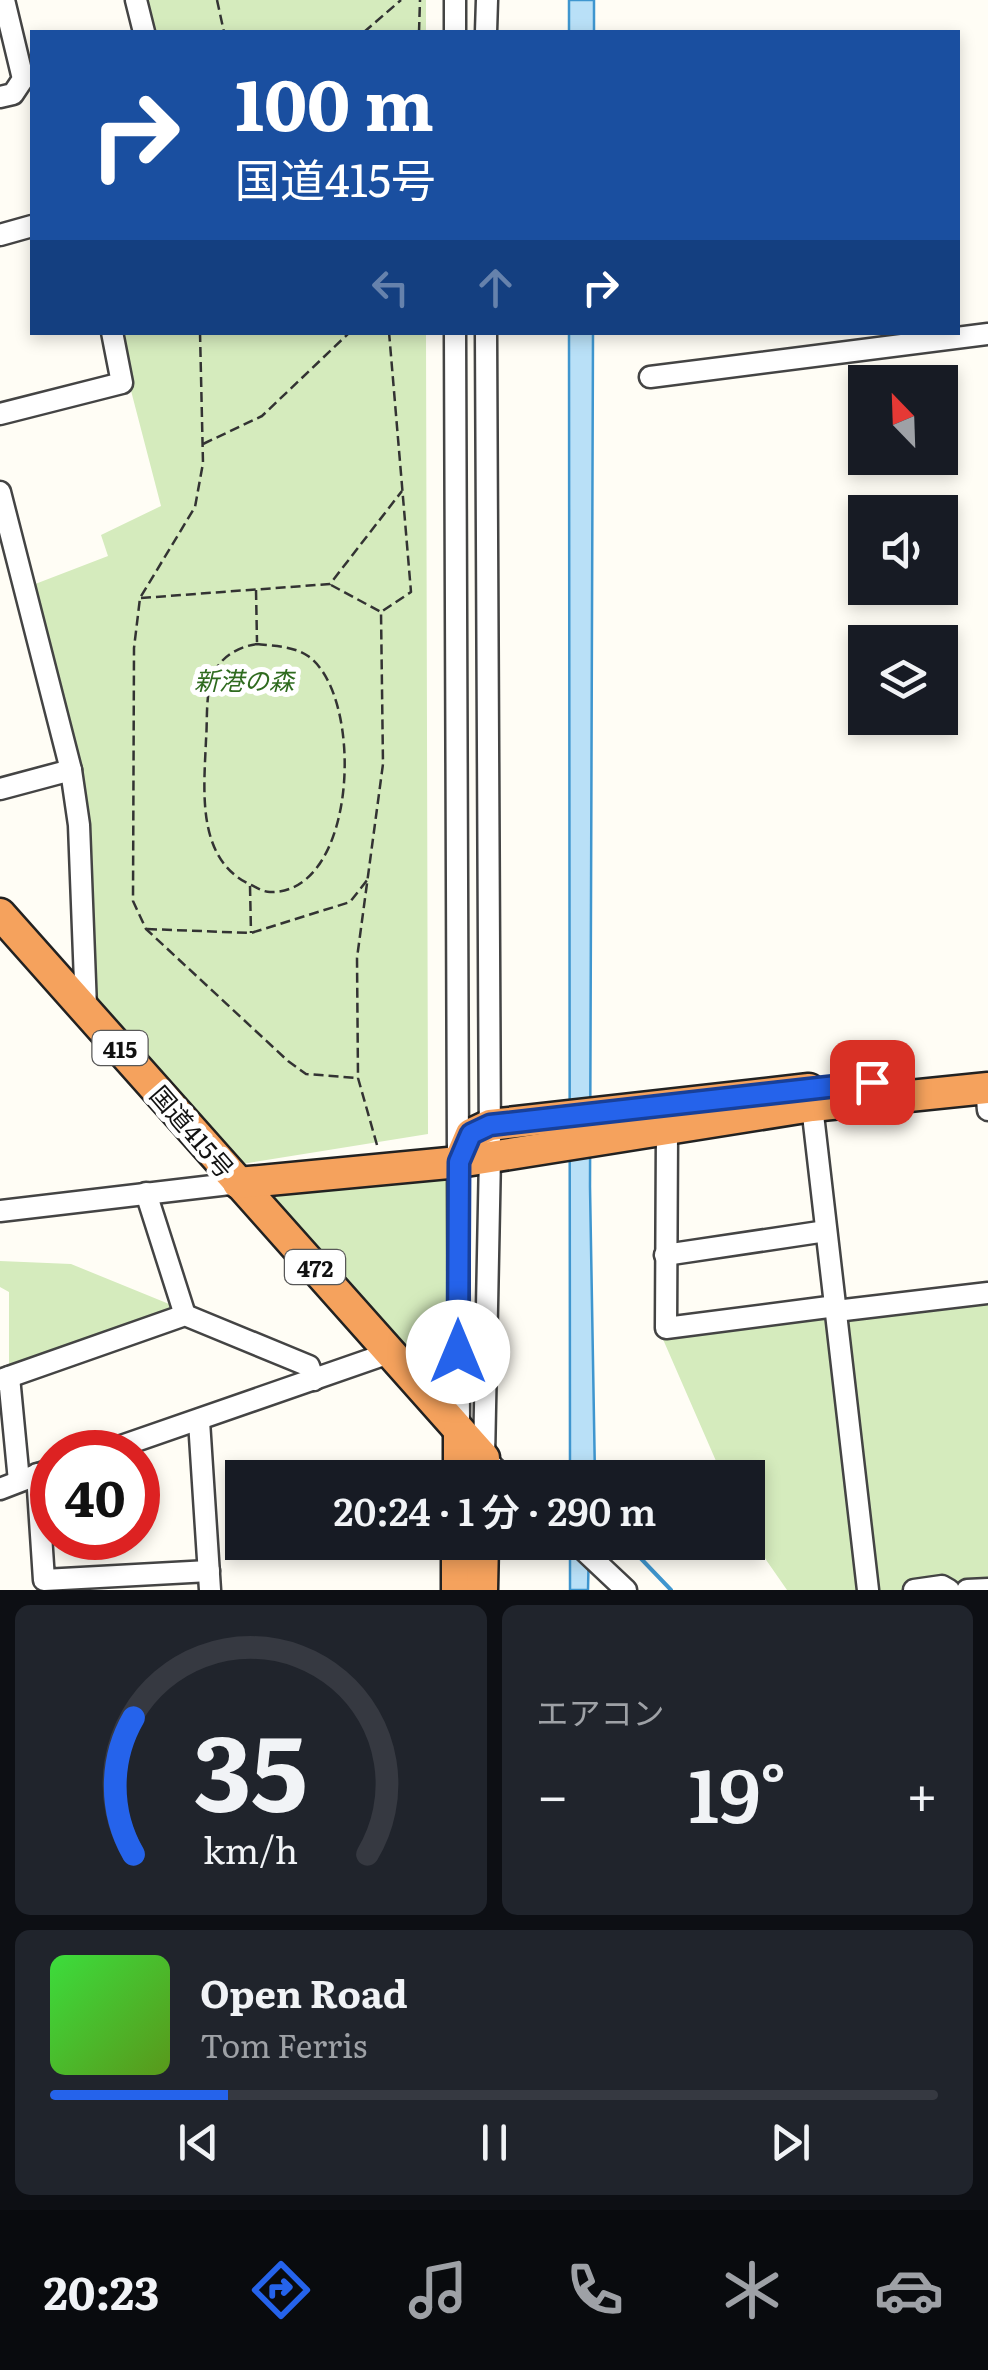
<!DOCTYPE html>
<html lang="ja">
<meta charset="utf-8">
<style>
:root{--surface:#171b24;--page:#20242c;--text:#f1f3f6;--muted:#9ea1a6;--line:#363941;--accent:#2563eb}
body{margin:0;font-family:Literata,"Noto Sans JP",serif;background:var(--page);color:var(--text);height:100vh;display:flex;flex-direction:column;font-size:38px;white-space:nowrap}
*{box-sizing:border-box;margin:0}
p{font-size:32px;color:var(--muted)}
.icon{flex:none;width:55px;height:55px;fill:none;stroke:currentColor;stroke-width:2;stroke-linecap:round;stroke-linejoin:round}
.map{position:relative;height:1590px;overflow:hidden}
.details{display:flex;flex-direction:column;gap:15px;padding:15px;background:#0d0f14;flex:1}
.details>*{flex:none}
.banner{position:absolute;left:30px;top:30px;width:930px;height:305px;border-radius:0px;box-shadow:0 5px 15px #0003;background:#1a4fa0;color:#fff;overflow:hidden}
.needle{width:65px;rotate:337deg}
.tools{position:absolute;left:848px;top:365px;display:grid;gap:20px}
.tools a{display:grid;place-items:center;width:110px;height:110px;border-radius:0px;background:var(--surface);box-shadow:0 5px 15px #0003;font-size:50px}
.speed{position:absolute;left:30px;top:1430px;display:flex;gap:20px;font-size:50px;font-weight:700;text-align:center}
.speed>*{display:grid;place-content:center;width:130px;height:130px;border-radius:50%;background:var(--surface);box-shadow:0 5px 15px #0003;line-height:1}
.speed .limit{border:15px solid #d22;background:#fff;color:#111}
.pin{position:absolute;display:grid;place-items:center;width:85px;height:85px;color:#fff;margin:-42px;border-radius:20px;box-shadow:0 5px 15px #0006}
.me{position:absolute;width:110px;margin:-55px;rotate:0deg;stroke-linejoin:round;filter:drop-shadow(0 0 8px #0008)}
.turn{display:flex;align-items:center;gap:35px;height:210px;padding:0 40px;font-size:45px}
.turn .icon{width:130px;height:130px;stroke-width:2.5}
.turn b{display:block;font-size:70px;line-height:85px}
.lanes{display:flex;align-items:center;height:95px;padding:0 40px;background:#0003;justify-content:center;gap:50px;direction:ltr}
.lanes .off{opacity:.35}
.big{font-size:75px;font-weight:600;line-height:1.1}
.details .widget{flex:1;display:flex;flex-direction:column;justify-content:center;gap:15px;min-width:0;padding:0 35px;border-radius:15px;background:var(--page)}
.details .dial{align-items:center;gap:0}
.dial svg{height:260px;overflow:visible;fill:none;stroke:var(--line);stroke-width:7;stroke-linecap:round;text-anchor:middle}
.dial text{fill:var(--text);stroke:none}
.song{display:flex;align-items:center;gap:30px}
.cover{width:120px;height:120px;border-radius:15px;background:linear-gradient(135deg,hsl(120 70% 55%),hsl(90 70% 35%))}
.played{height:10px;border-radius:5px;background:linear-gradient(90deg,var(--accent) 20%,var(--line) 20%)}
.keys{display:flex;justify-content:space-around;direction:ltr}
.heat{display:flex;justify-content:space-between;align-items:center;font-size:55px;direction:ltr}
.details .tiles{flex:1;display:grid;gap:15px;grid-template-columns:1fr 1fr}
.widget:last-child{grid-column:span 2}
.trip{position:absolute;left:225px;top:1460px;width:540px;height:100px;border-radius:0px;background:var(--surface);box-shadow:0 5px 15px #0003;font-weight:600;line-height:100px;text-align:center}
.menu{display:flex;height:160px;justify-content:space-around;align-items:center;background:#090b0e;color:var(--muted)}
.menu .icon{width:70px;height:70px}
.menu .active{color:var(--accent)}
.menu b{font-size:45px;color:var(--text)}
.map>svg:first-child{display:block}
.green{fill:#d5ebbd}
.water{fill:#b9e0f7;stroke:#3f96cf;stroke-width:2.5}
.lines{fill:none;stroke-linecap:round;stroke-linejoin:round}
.stream{stroke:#3f96cf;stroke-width:4}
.minor-casing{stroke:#444;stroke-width:25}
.highway-casing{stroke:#222;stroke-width:35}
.path{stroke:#333;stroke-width:2.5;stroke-dasharray:10 5;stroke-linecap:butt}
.minor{stroke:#fff;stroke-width:20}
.highway{stroke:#f5a25d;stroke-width:30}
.route-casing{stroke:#184099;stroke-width:25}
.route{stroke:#2563eb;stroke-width:18}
.labels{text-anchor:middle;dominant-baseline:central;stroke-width:10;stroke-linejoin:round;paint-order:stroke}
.shield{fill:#fff;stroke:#585858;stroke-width:2.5}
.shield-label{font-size:22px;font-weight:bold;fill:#111}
.park-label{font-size:25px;font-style:italic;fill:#2f6b1f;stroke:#fff}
.street-label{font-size:25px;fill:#111;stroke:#fff}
</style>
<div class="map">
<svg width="988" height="1590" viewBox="0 0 988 1590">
<rect width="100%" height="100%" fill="#fffdf5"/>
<g class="green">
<polygon points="143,0 426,0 426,32 151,32"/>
<polygon points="116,333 426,333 428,1134 230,1166 87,1000 88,931 30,586 108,556 101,535 161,506"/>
<polygon points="453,1166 453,1423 264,1193"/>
<polygon points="0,1261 71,1264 174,1306 174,1312 9,1369 9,1292 0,1287"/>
<polygon points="988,1299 988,1590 787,1590 748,1534 748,1478 723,1477 662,1337"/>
</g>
<g class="water">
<rect x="569" y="0" width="25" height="32"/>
<polygon points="569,333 593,333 590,1187 595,1478 570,1477"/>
<polygon points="570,1543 589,1543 588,1590 570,1590"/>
</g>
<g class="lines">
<polyline class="stream" points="625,1542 671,1590"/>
<g class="minor-casing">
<g id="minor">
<polyline points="136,0 144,32"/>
<polyline points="455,32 455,0"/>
<polyline points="486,32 487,0"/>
<polyline points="0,97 13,94 23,79 4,0"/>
<polyline points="0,235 32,226"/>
<polyline points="455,332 459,1430"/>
<polyline points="486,332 490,1155 484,1458 505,1478"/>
<polyline points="650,377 988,334"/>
<polyline points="0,414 122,383 112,332"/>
<polyline points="0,492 71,770 79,825 86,1008"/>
<polyline points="0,789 71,770"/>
<polyline points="986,1088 988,1110"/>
<polyline points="812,1106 868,1590"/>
<polyline points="667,1132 666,1328 836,1306"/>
<polyline points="146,1193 185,1315"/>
<polyline points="0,1211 238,1183"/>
<polyline points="665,1255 826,1231"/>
<polyline points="836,1311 988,1293"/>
<polyline points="9,1377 19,1481"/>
<polyline points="0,1380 185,1315 309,1366 314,1380"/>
<polyline points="199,1421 210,1590"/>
<polyline points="104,1452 392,1352"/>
<polyline points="37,1474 44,1580 209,1571"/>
<polyline points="0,1489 52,1469"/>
<polyline points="575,1542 626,1590"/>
<polyline points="914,1590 942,1586 949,1590"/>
<polyline points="967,1590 988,1589"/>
</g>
</g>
<g class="highway-casing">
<g id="highway">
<polyline points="0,914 484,1458 484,1478"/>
<polyline points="459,1162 471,1134 490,1125 809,1089"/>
<polyline points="238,1183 459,1162 812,1106 988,1088"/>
<polyline points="459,1478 459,1432"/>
<polyline points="457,1590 457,1542"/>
<polyline points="482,1590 483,1542"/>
</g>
</g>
<g class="path">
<polyline points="217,0 224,32"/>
<polyline points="364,32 401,0"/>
<polyline points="419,32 420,0"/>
<polyline points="200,332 203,463 195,507 140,598 134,648 133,901 146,929 288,1061 306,1074 358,1078"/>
<polyline points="203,444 262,416 350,332"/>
<polyline points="331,585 381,612"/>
<polyline points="256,590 257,642"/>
<polyline points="141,598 330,584 402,491"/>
<path d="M257,644C273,646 294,646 308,656C365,696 358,894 270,892C263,892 256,887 249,884C196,858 204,790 206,740C208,716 204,687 218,666C226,654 242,646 257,644Z"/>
<polyline points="250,886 251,933"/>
<polyline points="147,929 251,933 350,902 368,879"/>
<polyline points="377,1145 358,1078 357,958 383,764 381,612 411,592 389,332"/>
</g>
<use href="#minor" class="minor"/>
<use href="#highway" class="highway"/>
</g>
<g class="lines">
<g class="route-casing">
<polyline id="route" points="458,1352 459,1162 471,1134 490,1125 872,1082"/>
</g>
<use href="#route" class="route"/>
</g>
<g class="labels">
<g class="shield">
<rect x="92.5" y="1031" width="55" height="34" rx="8"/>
<rect x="285" y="1250" width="60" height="34" rx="8"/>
</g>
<g class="shield-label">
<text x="120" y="1048">415</text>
<text x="315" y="1267">472</text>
</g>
<g class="park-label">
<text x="244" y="679">新港の森</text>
</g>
<g class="street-label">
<text transform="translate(193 1131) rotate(49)">国道415号</text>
</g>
</g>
</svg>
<div class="tools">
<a><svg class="needle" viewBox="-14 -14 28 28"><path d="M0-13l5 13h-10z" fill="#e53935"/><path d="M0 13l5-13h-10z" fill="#9ea1a6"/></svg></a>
<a><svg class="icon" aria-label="sound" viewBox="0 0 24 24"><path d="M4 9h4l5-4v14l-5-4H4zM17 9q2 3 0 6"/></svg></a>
<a><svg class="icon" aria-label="layers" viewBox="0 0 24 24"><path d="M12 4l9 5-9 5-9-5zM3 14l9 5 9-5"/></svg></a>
</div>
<div class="speed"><div class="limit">40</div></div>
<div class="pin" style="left:872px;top:1082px;background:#d93025"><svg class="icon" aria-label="arrive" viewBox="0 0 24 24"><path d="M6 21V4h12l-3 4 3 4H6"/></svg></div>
<svg class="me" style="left:458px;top:1352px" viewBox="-20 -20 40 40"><circle r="19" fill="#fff"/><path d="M0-13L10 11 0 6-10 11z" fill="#2563eb"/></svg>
<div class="trip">20:24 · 1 分 · 290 m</div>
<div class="banner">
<div class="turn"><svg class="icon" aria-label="right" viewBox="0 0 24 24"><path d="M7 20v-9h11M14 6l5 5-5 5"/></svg><div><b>100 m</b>国道415号</div></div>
<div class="lanes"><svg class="icon off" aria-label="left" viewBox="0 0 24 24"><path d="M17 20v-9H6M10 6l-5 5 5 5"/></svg><svg class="icon off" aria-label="ahead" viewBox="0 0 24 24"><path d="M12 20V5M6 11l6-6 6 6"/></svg><svg class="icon" aria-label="right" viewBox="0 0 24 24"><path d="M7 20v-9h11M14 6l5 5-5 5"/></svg></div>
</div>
</div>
<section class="details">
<div class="tiles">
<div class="widget dial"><svg viewBox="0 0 100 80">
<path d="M14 69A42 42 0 1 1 86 69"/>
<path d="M14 69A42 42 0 0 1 14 27" stroke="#2563eb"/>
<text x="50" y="56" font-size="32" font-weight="700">35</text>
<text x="50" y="72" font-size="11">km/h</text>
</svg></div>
<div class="widget"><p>エアコン</p>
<div class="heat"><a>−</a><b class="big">19°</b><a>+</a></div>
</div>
<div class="widget">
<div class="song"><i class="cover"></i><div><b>Open Road</b><p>Tom Ferris</p></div></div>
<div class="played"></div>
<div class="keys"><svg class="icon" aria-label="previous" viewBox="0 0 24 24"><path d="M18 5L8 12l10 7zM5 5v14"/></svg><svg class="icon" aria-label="pause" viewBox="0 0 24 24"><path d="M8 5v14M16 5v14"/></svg><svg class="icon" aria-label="next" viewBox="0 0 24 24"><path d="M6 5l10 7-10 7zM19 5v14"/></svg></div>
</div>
</div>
</section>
<nav class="menu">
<b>20:23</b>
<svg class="icon active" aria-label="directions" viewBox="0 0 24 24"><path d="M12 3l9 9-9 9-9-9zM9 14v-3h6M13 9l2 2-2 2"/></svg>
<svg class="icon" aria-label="music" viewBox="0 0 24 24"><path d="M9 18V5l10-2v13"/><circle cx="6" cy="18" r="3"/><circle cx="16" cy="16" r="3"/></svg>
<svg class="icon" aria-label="phone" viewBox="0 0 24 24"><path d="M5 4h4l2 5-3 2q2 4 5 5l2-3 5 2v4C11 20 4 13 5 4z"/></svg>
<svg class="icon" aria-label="climate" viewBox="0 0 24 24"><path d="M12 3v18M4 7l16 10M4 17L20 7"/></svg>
<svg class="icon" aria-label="car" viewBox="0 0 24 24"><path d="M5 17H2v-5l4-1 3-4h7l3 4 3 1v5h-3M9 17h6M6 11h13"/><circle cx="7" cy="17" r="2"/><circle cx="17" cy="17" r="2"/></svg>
</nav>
